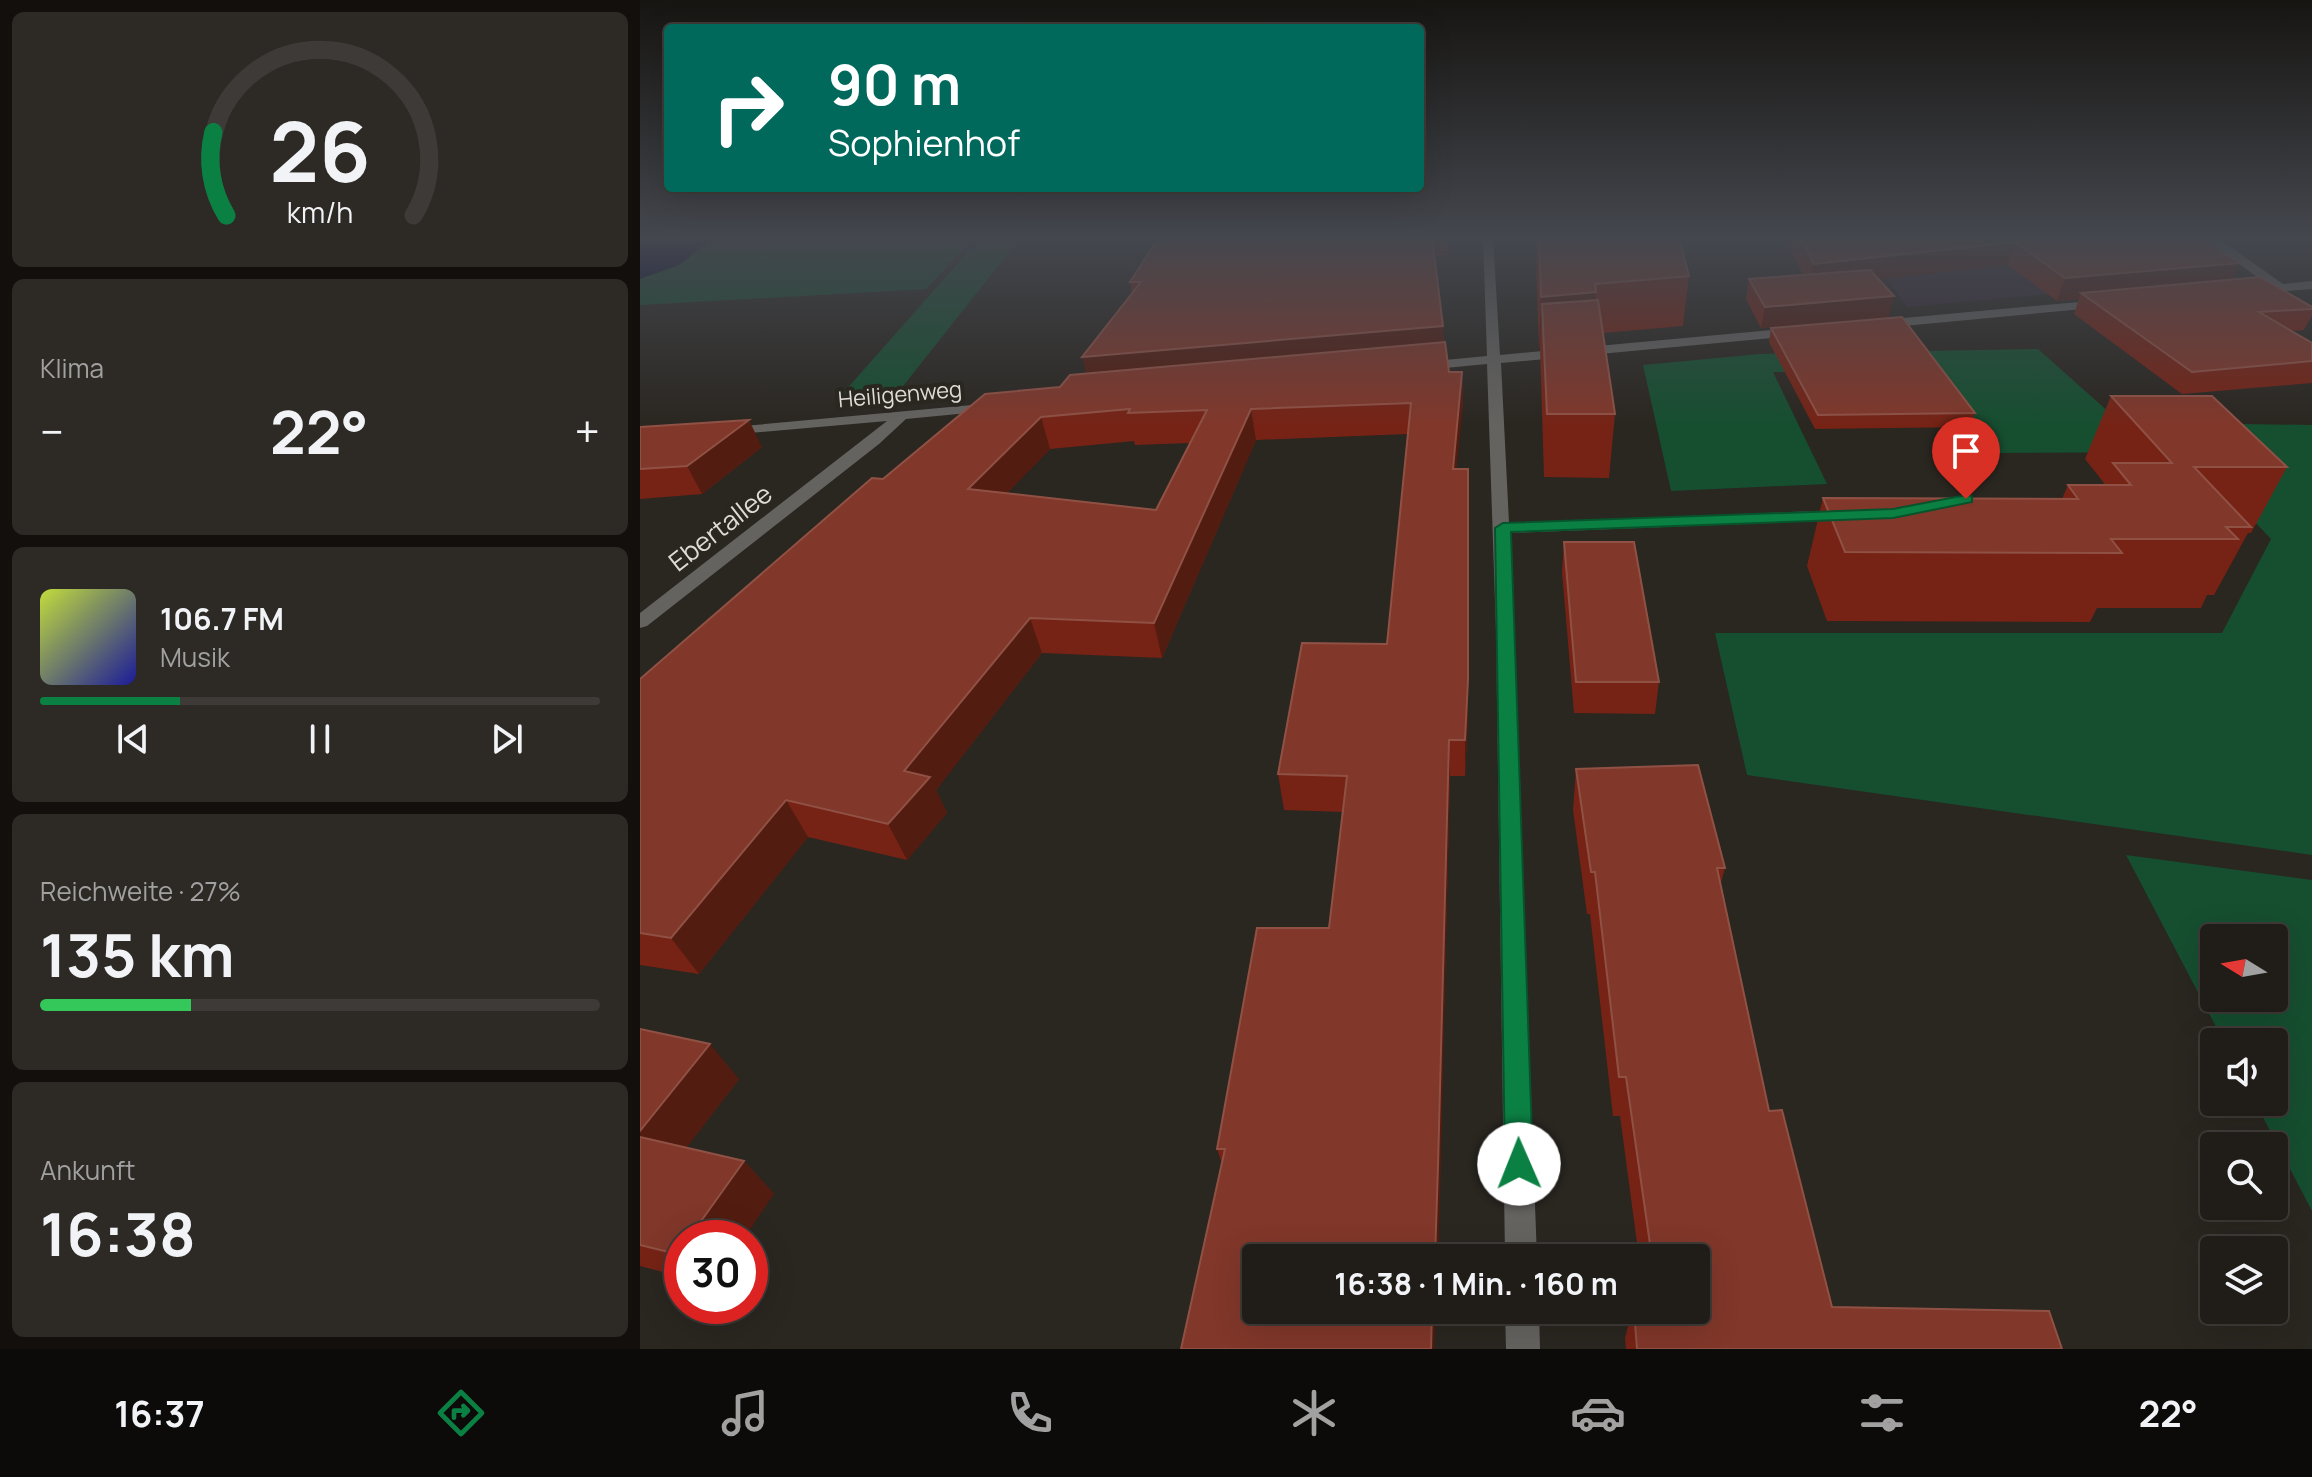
<!DOCTYPE html>
<html lang="de">
<meta charset="utf-8">
<style>
:root{--surface:#201c18;--page:#2d2925;--text:#f1f3f6;--muted:#a2a1a2;--line:#3d3a37;--accent:#0b8043}
body{margin:0;font-family:Manrope,sans-serif;background:var(--page);color:var(--text);height:100vh;display:flex;flex-direction:column;font-size:30px;white-space:nowrap}
*{box-sizing:border-box;margin:0}
p{font-size:26px;color:var(--muted)}
.icon{flex:none;width:44px;height:44px;fill:none;stroke:currentColor;stroke-width:2;stroke-linecap:round;stroke-linejoin:round}
.map{position:relative;flex:1;overflow:hidden}
.drawer{display:flex;flex-direction:column;gap:12px;padding:12px;background:#120f0d;width:640px}
.drawer>*{flex:none}
.banner{position:absolute;left:24px;top:24px;width:760px;height:168px;border-radius:8px;box-shadow:0 8px 32px #0002,0 0 0 2px var(--line);background:#00695c;color:#fff;overflow:hidden}
.needle{width:52px;rotate:281deg}
.tools{position:absolute;left:1560px;top:924px;display:grid;gap:16px}
.tools a{display:grid;place-items:center;width:88px;height:88px;border-radius:8px;background:var(--surface);box-shadow:0 8px 32px #0002,0 0 0 2px var(--line);font-size:40px}
.speed{position:absolute;left:24px;top:1220px;display:flex;gap:16px;font-size:40px;font-weight:700;text-align:center}
.speed>*{display:grid;place-content:center;width:104px;height:104px;border-radius:50%;background:var(--surface);box-shadow:0 8px 32px #0002,0 0 0 2px var(--line);line-height:1}
.speed .limit{border:12px solid #d22;background:#fff;color:#111}
.pin{position:absolute;display:grid;place-items:center;width:68px;height:68px;color:#fff;margin:-82px -34px;border-radius:50% 50% 50% 0;rotate:-45deg;box-shadow:0 0 8px #0007}
.pin .icon{rotate:45deg}
.me{position:absolute;width:88px;margin:-44px;rotate:359deg;stroke-linejoin:round;filter:drop-shadow(0 0 6px #0008)}
.turn{display:flex;align-items:center;gap:28px;height:168px;padding:0 32px;font-size:36px}
.turn .icon{width:104px;height:104px;stroke-width:2.5}
.turn b{display:block;font-size:56px;line-height:68px}
.big{font-size:60px;font-weight:700;line-height:1.1}
.drawer .card{flex:1;display:flex;flex-direction:column;justify-content:center;gap:12px;min-width:0;padding:0 28px;border-radius:12px;background:var(--page)}
.drawer .dial{align-items:center;gap:0}
.dial svg{height:208px;overflow:visible;fill:none;stroke:var(--line);stroke-width:7;stroke-linecap:round;text-anchor:middle}
.dial text{fill:var(--text);stroke:none}
.song{display:flex;align-items:center;gap:24px}
.cover{width:96px;height:96px;border-radius:12px;background:linear-gradient(135deg,hsl(70 70% 55%),hsl(240 70% 35%))}
.played{height:8px;border-radius:4px;background:linear-gradient(90deg,var(--accent) 25%,var(--line) 25%)}
.keys{display:flex;justify-content:space-around;direction:ltr}
.heat{display:flex;justify-content:space-between;align-items:center;font-size:44px;direction:ltr}
.charge{height:12px;border-radius:6px;background:linear-gradient(90deg,#34c759 27%,var(--line) 0)}
.trip{position:absolute;left:602px;top:1244px;width:468px;height:80px;border-radius:8px;background:var(--surface);box-shadow:0 8px 32px #0002,0 0 0 2px var(--line);font-weight:700;line-height:80px;text-align:center}
.tabs{display:flex;height:128px;justify-content:space-around;align-items:center;background:#0d0b0a;color:var(--muted)}
.tabs .icon{width:56px;height:56px}
.tabs .active{color:var(--accent)}
.tabs b{font-size:36px;color:var(--text)}
main{display:flex;flex:1;min-height:0}
.map>svg:first-child{display:block}
.commercial{fill:#372935}
.green{fill:#164e30;fill-rule:evenodd}
.water{fill:#000335}
.lines{fill:none;stroke-linecap:round;stroke-linejoin:round}
.street{fill:#656360;fill-rule:evenodd}
.wall{fill:#762315;fill-rule:evenodd}
.shaded-wall{fill:#531c10}
.building{fill:#81372a;stroke:#905145;stroke-width:2;fill-rule:evenodd}
.route{fill:#0b8043;stroke:#07532c;stroke-width:2}
.labels{text-anchor:middle;dominant-baseline:central;stroke-width:8;stroke-linejoin:round;paint-order:stroke}
.far-street-label{font-size:22px;fill:#dfdcd8;stroke:#2a2620}
.street-label{font-size:26px;fill:#dfdcd8;stroke:#2a2620}
</style>
<main>
<section class="drawer">
<div class="card dial"><svg viewBox="0 0 100 80">
<path d="M14 69A42 42 0 1 1 86 69"/>
<path d="M14 69A42 42 0 0 1 9 37" stroke="#0b8043"/>
<text x="50" y="56" font-size="32" font-weight="700">26</text>
<text x="50" y="72" font-size="11">km/h</text>
</svg></div>
<div class="card"><p>Klima</p>
<div class="heat"><a>−</a><b class="big">22°</b><a>+</a></div>
</div>
<div class="card">
<div class="song"><i class="cover"></i><div><b>106.7 FM</b><p>Musik</p></div></div>
<div class="played"></div>
<div class="keys"><svg class="icon" aria-label="previous" viewBox="0 0 24 24"><path d="M18 5L8 12l10 7zM5 5v14"/></svg><svg class="icon" aria-label="pause" viewBox="0 0 24 24"><path d="M8 5v14M16 5v14"/></svg><svg class="icon" aria-label="next" viewBox="0 0 24 24"><path d="M6 5l10 7-10 7zM19 5v14"/></svg></div>
</div>
<div class="card"><p>Reichweite · 27%</p><b class="big">135 km</b><div class="charge"></div></div>
<div class="card"><p>Ankunft</p><b class="big">16:38</b></div>
</section>
<div class="map">
<svg width="1672" height="1349" viewBox="0 0 1672 1349">
<rect width="100%" height="100%" fill="#2a2620"/>
<polygon class="commercial" points="1216,237 1542,237 1595,277 1267,307"/>
<g class="green">
<polygon points="0,237 335,237 286,289 0,305"/>
<polygon points="341,237 381,237 256,395 197,400"/>
<polygon points="1398,349 1480,422 1672,425 1672,855 1107,775 1075,633 1582,633 1631,539 1548,452 1358,453 1297,370 1133,372 1187,484 1031,491 1003,365 1119,354"/>
<path d="M1486,855L1672,880V1211L1615,1102H1634V1042H1584ZM1634,938V998H1574V938Z"/>
</g>
<polygon class="water" points="12,237 75,237 39,265 0,279 0,240"/>
<g class="lines">
<g class="street">
<polygon points="843,237 853,237 860,355 1154,328 1160,332 1154,336 861,363 869,523 1203,510 1211,515 1203,520 870,533 897,1258 865,1258 856,631 847,364 784,370 777,366 784,362 847,356"/>
<polygon points="1563,237 1576,237 1643,284 1672,281 1672,289 1608,294 1608,288 1629,286"/>
<polygon points="1461,300 1467,304 1465,307 1242,328 1236,324 1242,320"/>
<polygon points="354,403 361,407 359,410 266,419 239,444 7,626 0,628 0,613 247,421 87,435 82,434 82,428"/>
<polygon points="865,1310 899,1310 900,1349 866,1349"/>
</g>
</g>
<g class="wall">
<path d="M519,237H809L808,255H794L804,342L809,372H822L823,403L816,469L828,715L825,776H810L798,1258H616L577,1149L689,928L703,812L644,810L638,774L747,644L768,434L616,440L522,658L402,653L296,790L307,813L267,860L168,837L59,974L0,965V679L243,479L446,373L492,294L490,282ZM494,441L495,445L550,443L516,510L367,493L410,449Z"/>
<polygon points="895,237 1039,237 1049,276 1043,326 963,333 975,414 969,478 904,477 900,348 899,348"/>
<polygon points="1144,237 1556,237 1600,263 1593,279 1672,307 1672,315 1664,330 1651,331 1672,343 1672,383 1542,394 1434,314 1439,299 1417,301 1368,265 1239,279 1249,317 1121,328 1106,299 1109,279 1163,275"/>
<polygon points="1131,328 1335,413 1330,427 1175,429 1129,342"/>
<polygon points="1471,396 1647,467 1611,533 1608,533 1574,595 1567,595 1561,608 1457,608 1450,622 1187,621 1167,566 1183,498 1422,499 1428,485 1463,485 1464,483 1445,459"/>
<polygon points="0,427 122,447 62,494 0,499"/>
<polygon points="924,542 1019,682 1015,714 934,713 922,572"/>
<polygon points="936,769 1085,868 1080,886 1129,1111 1192,1307 1422,1349 986,1349 985,1338 992,1310 1056,1310 1056,1258 999,1258 980,1116 973,1116 950,914 947,914 933,810"/>
<polygon points="0,1029 99,1079 46,1148 104,1161 134,1194 42,1238 42,1277 0,1266"/>
</g>
<g class="shaded-wall">
<polygon points="1375,242 1368,265 1169,287 1174,264"/>
<polygon points="1600,263 1590,286 1441,293 1439,299 1417,301 1425,278"/>
<polygon points="956,292 952,344 902,304 900,348 899,348 901,297"/>
<polygon points="1254,296 1249,317 1121,328 1125,307"/>
<polygon points="803,326 804,357 450,389 442,357"/>
<polygon points="822,372 823,403 813,501 813,469"/>
<polygon points="611,409 616,440 522,658 514,623"/>
<polygon points="401,417 410,449 339,522 328,489"/>
<polygon points="109,420 122,447 62,494 47,466"/>
<polygon points="828,469 828,715 825,776 825,740"/>
<polygon points="390,618 402,653 296,790 307,813 267,860 248,824 264,771"/>
<polygon points="809,740 810,776 800,1199 798,1258 795,1258"/>
<polygon points="146,800 168,837 59,974 31,938"/>
<polygon points="70,1044 99,1079 30,1169 0,1141 0,1131"/>
<polygon points="104,1161 134,1194 104,1238 49,1238"/>
<polygon points="42,1247 42,1258 37,1254"/>
<polygon points="792,1310 796,1310 794,1349 791,1349"/>
</g>
<g class="building">
<polygon points="519,237 792,237 803,326 442,357 501,282 490,282"/>
<polygon points="899,237 1039,237 1049,276 955,284 956,292 901,297"/>
<polygon points="1160,237 1556,237 1600,263 1425,278 1375,242 1174,264"/>
<polygon points="1230,270 1254,296 1125,307 1109,279"/>
<polygon points="1620,277 1672,307 1672,309 1619,312 1672,343 1672,361 1552,372 1441,293"/>
<polygon points="958,300 975,414 907,414 902,304"/>
<polygon points="1262,317 1335,413 1178,415 1131,328"/>
<path d="M805,342L809,372H822L813,469H828V679L825,740H809L798,1166L795,1258H616V1310H792L791,1349H541L585,1149H577L617,928H689L707,776L638,774L662,643L747,644L771,403L611,409L514,623L390,618L264,771L290,777L248,824L146,800L31,938L0,933V679L232,478L243,479L345,394L420,387L430,375ZM490,409L488,413L567,410L516,510L328,489L401,417Z"/>
<polygon points="1471,396 1572,396 1647,467 1554,467 1611,527 1586,527 1598,539 1471,539 1482,553 1205,552 1183,498 1438,499 1428,485 1491,485 1473,463 1532,463"/>
<polygon points="109,420 47,466 0,469 0,427"/>
<polygon points="924,542 994,542 1019,682 936,682"/>
<polygon points="1058,765 1085,868 1077,868 1129,1111 1142,1110 1192,1307 1409,1311 1422,1349 997,1349 994,1310 1056,1310 1056,1258 1012,1258 986,1077 979,1077 955,872 951,872 936,769"/>
<polygon points="0,1029 70,1044 0,1131"/>
<polygon points="0,1137 104,1161 49,1238 42,1238 42,1247 37,1254 0,1245"/>
</g>
<linearGradient id="sky" x2="0" y2="1"><stop stop-color="#171512"/><stop offset="0.56" stop-color="#44474e"/><stop offset="1" stop-color="#44474e" stop-opacity="0"/></linearGradient>
<rect width="1672" height="426" fill="url(#sky)"/>
<polygon class="route" points="1326,495 1332,496 1332,502 1253,518 871,532 893,1164 889,1174 879,1178 869,1174 865,1164 855,528 863,523 1253,509"/>
<g class="labels">
<g class="far-street-label">
<text transform="translate(260 394) rotate(-5)">Heiligenweg</text>
</g>
<g class="street-label">
<text transform="translate(80 527) rotate(-38)">Ebertallee</text>
</g>
</g>
</svg>
<div class="tools">
<a><svg class="needle" viewBox="-14 -14 28 28"><path d="M0-13l5 13h-10z" fill="#e53935"/><path d="M0 13l5-13h-10z" fill="#a2a1a2"/></svg></a>
<a><svg class="icon" aria-label="sound" viewBox="0 0 24 24"><path d="M4 9h4l5-4v14l-5-4H4zM17 9q2 3 0 6"/></svg></a>
<a><svg class="icon" aria-label="search" viewBox="0 0 24 24"><circle cx="10" cy="10" r="6"/><path d="M15 15l6 6"/></svg></a>
<a><svg class="icon" aria-label="layers" viewBox="0 0 24 24"><path d="M12 4l9 5-9 5-9-5zM3 14l9 5 9-5"/></svg></a>
</div>
<div class="speed"><div class="limit">30</div></div>
<div class="pin" style="left:1326px;top:499px;background:#d93025"><svg class="icon" aria-label="arrive" viewBox="0 0 24 24"><path d="M6 21V4h12l-3 4 3 4H6"/></svg></div>
<svg class="me" style="left:879px;top:1164px" viewBox="-20 -20 40 40"><circle r="19" fill="#fff"/><path d="M0-13L10 11 0 6-10 11z" fill="#0b8043"/></svg>
<div class="trip">16:38 · 1 Min. · 160 m</div>
<div class="banner">
<div class="turn"><svg class="icon" aria-label="right" viewBox="0 0 24 24"><path d="M7 20v-9h11M14 6l5 5-5 5"/></svg><div><b>90 m</b>Sophienhof</div></div>
</div>
</div>
</main>
<nav class="tabs">
<b>16:37</b>
<svg class="icon active" aria-label="directions" viewBox="0 0 24 24"><path d="M12 3l9 9-9 9-9-9zM9 14v-3h6M13 9l2 2-2 2"/></svg>
<svg class="icon" aria-label="music" viewBox="0 0 24 24"><path d="M9 18V5l10-2v13"/><circle cx="6" cy="18" r="3"/><circle cx="16" cy="16" r="3"/></svg>
<svg class="icon" aria-label="phone" viewBox="0 0 24 24"><path d="M5 4h4l2 5-3 2q2 4 5 5l2-3 5 2v4C11 20 4 13 5 4z"/></svg>
<svg class="icon" aria-label="climate" viewBox="0 0 24 24"><path d="M12 3v18M4 7l16 10M4 17L20 7"/></svg>
<svg class="icon" aria-label="car" viewBox="0 0 24 24"><path d="M5 17H2v-5l4-1 3-4h7l3 4 3 1v5h-3M9 17h6M6 11h13"/><circle cx="7" cy="17" r="2"/><circle cx="17" cy="17" r="2"/></svg>
<svg class="icon" aria-label="filters" viewBox="0 0 24 24"><path d="M4 7h16M4 17h16"/><circle cx="9" cy="7" r="2"/><circle cx="15" cy="17" r="2"/></svg>
<b>22°</b>
</nav>
